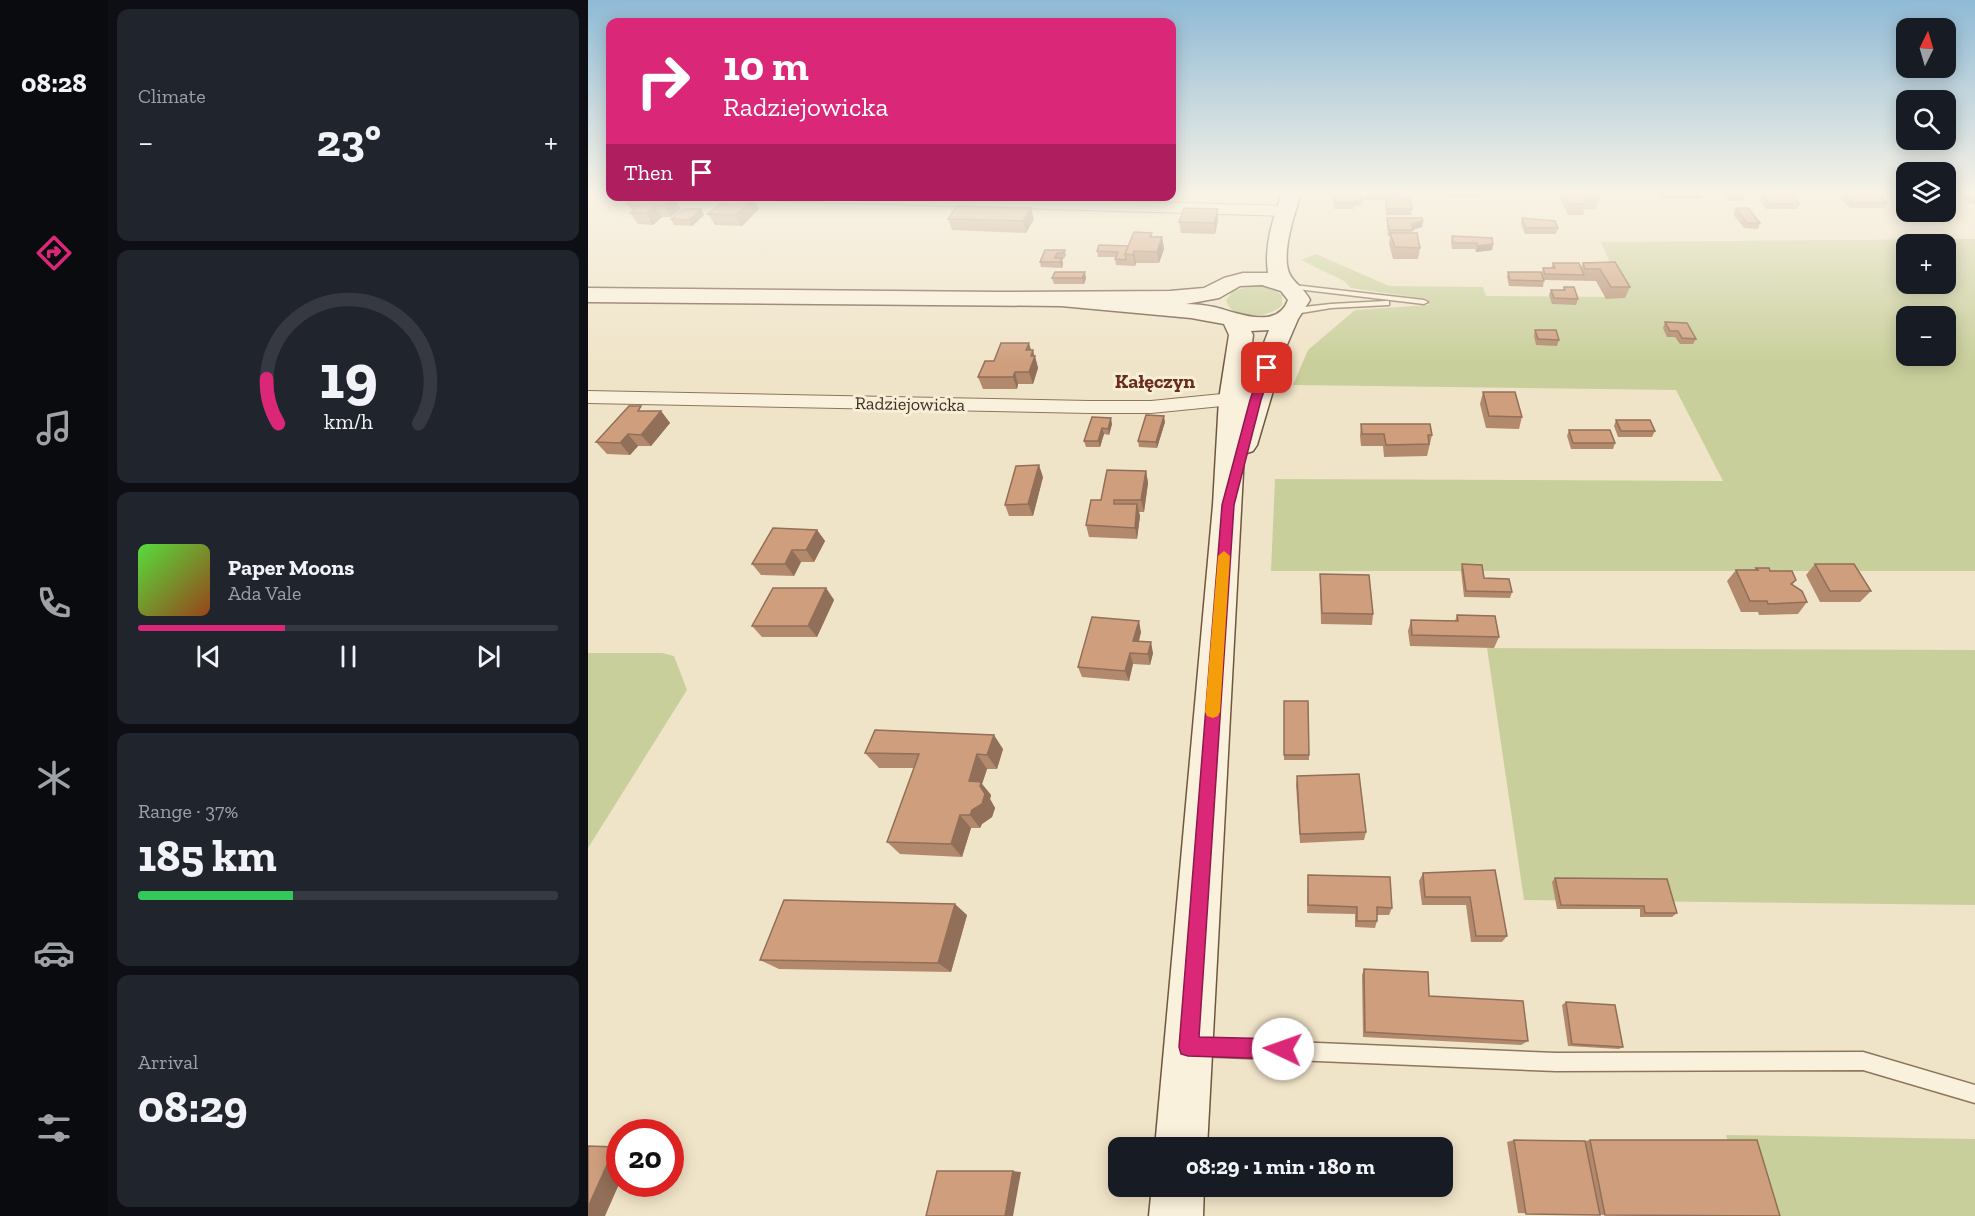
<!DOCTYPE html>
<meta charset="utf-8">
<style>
:root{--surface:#171b24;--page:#20242c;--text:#f1f3f6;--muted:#9ea1a6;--line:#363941;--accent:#db2777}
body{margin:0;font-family:"Zilla Slab",serif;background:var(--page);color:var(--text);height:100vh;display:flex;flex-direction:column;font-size:22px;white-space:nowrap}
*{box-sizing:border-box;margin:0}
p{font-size:20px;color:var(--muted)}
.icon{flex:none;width:33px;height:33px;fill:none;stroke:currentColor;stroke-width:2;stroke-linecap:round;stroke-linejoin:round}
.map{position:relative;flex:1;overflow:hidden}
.drawer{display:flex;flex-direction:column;gap:9px;padding:9px;background:#0d0f14;width:480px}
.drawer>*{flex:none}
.guide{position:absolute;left:18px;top:18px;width:570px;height:183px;border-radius:12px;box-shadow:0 3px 15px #0003;background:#db2777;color:#fff;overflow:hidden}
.needle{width:39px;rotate:5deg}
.buttons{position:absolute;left:1308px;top:18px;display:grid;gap:12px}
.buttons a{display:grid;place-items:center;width:60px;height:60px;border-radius:12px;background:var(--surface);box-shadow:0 3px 15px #0003;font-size:30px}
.speed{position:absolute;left:18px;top:1119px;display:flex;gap:12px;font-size:30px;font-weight:700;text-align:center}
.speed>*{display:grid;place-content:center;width:78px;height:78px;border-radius:50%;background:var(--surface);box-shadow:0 3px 15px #0003;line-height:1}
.speed .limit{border:9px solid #d22;background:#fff;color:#111}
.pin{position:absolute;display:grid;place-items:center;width:51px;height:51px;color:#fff;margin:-26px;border-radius:12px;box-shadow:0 3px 9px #0006}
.me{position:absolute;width:66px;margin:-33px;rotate:273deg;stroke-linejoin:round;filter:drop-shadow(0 0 4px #0008)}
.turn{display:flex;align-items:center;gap:21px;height:126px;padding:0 18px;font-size:27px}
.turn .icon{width:78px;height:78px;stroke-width:2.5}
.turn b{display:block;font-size:42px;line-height:51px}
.then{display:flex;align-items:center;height:57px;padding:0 18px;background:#0003;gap:12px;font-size:22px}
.big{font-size:45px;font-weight:800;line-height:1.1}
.drawer .card{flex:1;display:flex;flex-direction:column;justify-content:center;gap:9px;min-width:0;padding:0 21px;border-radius:12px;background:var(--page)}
.drawer .dial{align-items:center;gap:0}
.dial svg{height:156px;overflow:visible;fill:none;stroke:var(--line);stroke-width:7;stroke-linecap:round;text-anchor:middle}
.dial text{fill:var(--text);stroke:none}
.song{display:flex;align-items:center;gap:18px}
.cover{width:72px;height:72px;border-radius:9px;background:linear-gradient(135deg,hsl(110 70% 55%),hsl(20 70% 35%))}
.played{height:6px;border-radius:3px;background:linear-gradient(90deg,var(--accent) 35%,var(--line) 35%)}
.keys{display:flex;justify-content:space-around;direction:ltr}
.heat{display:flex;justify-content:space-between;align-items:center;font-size:33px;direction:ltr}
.charge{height:9px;border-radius:4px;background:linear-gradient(90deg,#34c759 37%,var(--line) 0)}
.trip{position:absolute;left:520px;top:1137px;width:345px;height:60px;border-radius:12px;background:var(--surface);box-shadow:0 3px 15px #0003;font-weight:800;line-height:60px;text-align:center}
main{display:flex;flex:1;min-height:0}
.tabs{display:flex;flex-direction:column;width:108px;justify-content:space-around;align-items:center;background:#090b0e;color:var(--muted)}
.tabs .icon{width:42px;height:42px}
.tabs .on{color:var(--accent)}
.tabs b{font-size:27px;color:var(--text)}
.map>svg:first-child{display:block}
.green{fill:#c9cf9b;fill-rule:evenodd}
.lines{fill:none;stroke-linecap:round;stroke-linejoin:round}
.lane-casing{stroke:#8d765c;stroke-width:3}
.street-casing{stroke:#8d765c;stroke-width:2}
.secondary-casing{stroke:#6f573f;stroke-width:3}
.lane{fill:#faf1dc;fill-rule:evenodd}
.street{fill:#faf1dc;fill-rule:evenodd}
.secondary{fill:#faf1dc;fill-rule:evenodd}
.wall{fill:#b2896c}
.shaded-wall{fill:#916f58}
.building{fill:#cf9f7d;stroke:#916f58;stroke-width:1.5}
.route{fill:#db2777;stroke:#8e194d;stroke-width:1.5}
.slow{fill:#f59e0b}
.labels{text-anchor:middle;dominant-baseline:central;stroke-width:6;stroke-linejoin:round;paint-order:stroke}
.far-street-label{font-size:18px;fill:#3d2e20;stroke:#f7eed8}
.far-quarter-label{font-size:20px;font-weight:bold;fill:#6b2e1e;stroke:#f7eed8}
</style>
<main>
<nav class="tabs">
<b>08:28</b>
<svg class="icon on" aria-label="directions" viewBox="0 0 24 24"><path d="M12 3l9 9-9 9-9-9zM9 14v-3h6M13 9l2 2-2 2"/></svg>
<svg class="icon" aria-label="music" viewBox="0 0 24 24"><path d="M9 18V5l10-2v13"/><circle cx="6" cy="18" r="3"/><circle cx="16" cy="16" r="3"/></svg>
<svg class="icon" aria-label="phone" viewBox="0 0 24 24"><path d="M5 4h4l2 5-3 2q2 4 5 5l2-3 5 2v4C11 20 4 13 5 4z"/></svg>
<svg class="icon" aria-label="climate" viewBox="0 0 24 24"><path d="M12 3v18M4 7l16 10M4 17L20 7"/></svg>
<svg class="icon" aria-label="car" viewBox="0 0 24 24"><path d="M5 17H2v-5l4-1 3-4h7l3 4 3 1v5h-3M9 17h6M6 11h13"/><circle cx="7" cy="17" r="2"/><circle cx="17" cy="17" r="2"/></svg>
<svg class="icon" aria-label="filters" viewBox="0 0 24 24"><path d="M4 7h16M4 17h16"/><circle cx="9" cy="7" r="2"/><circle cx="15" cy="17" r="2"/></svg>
</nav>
<section class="drawer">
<div class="card"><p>Climate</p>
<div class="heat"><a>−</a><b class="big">23°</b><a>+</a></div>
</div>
<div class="card dial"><svg viewBox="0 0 100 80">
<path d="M14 69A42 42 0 1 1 86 69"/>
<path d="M14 69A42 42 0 0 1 8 46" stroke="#db2777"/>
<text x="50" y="56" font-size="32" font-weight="700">19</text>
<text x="50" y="72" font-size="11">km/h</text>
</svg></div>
<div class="card">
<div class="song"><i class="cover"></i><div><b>Paper Moons</b><p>Ada Vale</p></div></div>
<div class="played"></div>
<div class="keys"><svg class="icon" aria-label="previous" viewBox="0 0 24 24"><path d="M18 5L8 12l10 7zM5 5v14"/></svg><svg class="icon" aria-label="pause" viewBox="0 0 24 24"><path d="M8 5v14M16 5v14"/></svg><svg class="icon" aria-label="next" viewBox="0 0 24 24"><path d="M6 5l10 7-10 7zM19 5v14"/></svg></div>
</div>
<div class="card"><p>Range · 37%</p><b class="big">185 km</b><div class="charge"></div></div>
<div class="card"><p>Arrival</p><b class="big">08:29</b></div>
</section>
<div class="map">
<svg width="1387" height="1216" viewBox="0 0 1387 1216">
<rect width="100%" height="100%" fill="#f0e4c8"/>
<g class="green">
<path d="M1387,239V571H683L687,479L1135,481L1088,390L705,385L720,350L767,310L841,305L839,299L763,288L756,281L713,260L728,254L801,286L895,287L898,296L1037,297L1013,242ZM1318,244H1358V284H1318ZM1318,316H1358V356H1318Z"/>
<path d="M668,285L684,288L694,295V305C682,318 643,323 638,300L645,291Z"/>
<polygon points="899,648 1387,650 1387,905 936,900"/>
<polygon points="0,653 74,653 86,656 99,690 0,848"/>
<polygon points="1138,1135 1387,1139 1387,1216 1163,1216"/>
</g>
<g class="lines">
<g class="lane-casing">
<g id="lane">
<polygon points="697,284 836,300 840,302 836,304 700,288 697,288"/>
<polygon points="798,301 801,301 801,305 743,308 707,314 703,311 707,308 743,304"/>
<polygon points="610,1038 968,1053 1275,1052 1387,1085 1387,1103 1275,1070 968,1071 610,1056 604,1053 601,1047 604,1041"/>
</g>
</g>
<g class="street-casing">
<g id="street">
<polygon points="159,196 342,196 698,206 706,211 698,216 166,200"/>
<polygon points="0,391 501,401 563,401 644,393 651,395 654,399 651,403 644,405 563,413 501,413 0,403"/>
</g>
</g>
<g class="secondary-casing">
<g id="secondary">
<path d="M694,193H713C707,213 690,260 704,278C710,286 717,290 722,300L710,319L698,347L669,445L665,451L656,454L619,1148H567L625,505L631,399L641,335L636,324L603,318L473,306L0,302V288L410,292L582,291L616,288L636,278L655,273H680C676,245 685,219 694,193ZM674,285L693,291L700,300C689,331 647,312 626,307C617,305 607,304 598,304L631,298L652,286ZM681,330L658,389L665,335L663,331Z"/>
<polygon points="564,1186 616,1186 615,1216 561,1216"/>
</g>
</g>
<use href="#lane" class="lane"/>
<use href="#street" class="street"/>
<use href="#secondary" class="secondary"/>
</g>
<g class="wall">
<polygon points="776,193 811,193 812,198 824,209 823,215 798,215 797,200 776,200"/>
<polygon points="838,193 895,193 894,197 839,196"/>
<polygon points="971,193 1010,193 1012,198 1008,209 997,209 995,215 980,215 970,195"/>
<polygon points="1070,193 1116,193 1114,199 1074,199"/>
<polygon points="1135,193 1155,193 1157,195 1154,201 1141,201"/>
<polygon points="1254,193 1290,193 1299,203 1296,208 1262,208 1252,198"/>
<polygon points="1373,193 1387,193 1387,204 1381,203 1372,196"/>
<polygon points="745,195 774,201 773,206 766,206 766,209 746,209"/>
<polygon points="1174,195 1212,204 1209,209 1178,209 1172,200"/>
<polygon points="83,196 93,209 83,217 74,217 65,225 50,224 42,213 45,211 39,203"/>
<polygon points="166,198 171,209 154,226 127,225 120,214"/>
<polygon points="1148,208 1172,223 1170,229 1156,228 1145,214"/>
<polygon points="630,209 630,220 627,234 593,233 591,222"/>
<polygon points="116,215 104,226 86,225 83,219"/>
<polygon points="799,218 835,221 834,227 825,230 824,233 832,248 830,259 805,259 801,244 802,236 800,236 799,223"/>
<polygon points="934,218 970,228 968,234 937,234 933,224"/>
<polygon points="360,219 446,219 438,233 364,230"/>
<polygon points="564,233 564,237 574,237 576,249 571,263 548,263 547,266 528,265 527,259 528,257 510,257 509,251 540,246"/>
<polygon points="864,236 905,244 904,250 888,252 887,249 864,249 863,242"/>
<polygon points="477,250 478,255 476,259 474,259 475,264 474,268 453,267 452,262"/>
<polygon points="1027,262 1042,287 1037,298 1018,299 1008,281 956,280 955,287 921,286 919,277 920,272 954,273 955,268 963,268 965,263 993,268 995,263"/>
<polygon points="464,278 498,278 496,284 466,284"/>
<polygon points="976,287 990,299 988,305 964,304 961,295 963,290 975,290"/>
<polygon points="1077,322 1108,339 1105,344 1092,344 1087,337 1079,337 1075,328"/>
<polygon points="947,330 971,340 969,346 948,345 946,336"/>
<polygon points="443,350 445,350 450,368 445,384 430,384 429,389 395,389 390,377 406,361"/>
<polygon points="895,392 934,417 931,429 898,428 892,404"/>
<polygon points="57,411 73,411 82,423 63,446 50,446 42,455 19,454 8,442"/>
<polygon points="504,417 524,424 521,435 516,434 512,447 498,447 496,441"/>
<polygon points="1028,420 1067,431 1064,437 1030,437 1026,426"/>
<polygon points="577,422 569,448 551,447 550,441"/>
<polygon points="773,424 844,435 839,456 796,457 795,446 773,446 772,436"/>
<polygon points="981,430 1027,443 1025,449 983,449 979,436"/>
<polygon points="558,471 560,483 556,512 551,512 552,516 549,539 501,537 498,525 513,500"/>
<polygon points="455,477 445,516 421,516 417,505"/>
<polygon points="229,530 237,541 226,562 213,562 206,576 173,575 164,564"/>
<polygon points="874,564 896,578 924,592 922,598 876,597 873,570"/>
<polygon points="1227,564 1283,591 1272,602 1232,602 1218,575"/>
<polygon points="1168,568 1182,571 1208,580 1204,585 1219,602 1210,614 1171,615 1170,612 1153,612 1139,581 1148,570 1166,570"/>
<polygon points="732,574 785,614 784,625 733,624 732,585"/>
<polygon points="238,588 246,600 229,637 174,637 164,626"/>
<polygon points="869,615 911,637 906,648 822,646 820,631 823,620 867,621"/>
<polygon points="553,632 551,641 565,653 562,665 545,664 541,681 494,677 490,667"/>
<polygon points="696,701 721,755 721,760 696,760"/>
<polygon points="415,749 409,769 399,769 394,784 403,795 402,799 407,808 404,817 394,824 392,828 383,828 374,857 312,854 299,842 326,768 291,768 277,753"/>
<polygon points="709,776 778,832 776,840 712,843 708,785"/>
<polygon points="907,870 919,936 914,942 883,942 878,905 834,905 831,881 835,873"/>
<polygon points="720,875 804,908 801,915 789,915 789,921 787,928 767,927 767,914 719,913"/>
<polygon points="967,878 1089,913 1084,917 1052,917 1052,909 969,909 964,882"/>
<polygon points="379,915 363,972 191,969 172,960"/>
<polygon points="776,969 841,996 940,1041 933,1045 775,1037 774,975"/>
<polygon points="978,1002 1035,1047 1031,1049 980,1046 974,1005"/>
<polygon points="926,1140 997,1141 1002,1140 1017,1215 930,1213 919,1142"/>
</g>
<g class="shaded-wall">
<polygon points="79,196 83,196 84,199 86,198 93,209 83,217 76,206"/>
<polygon points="166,198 171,209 154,226 147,215"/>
<polygon points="67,206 74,217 65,225 58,213"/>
<polygon points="443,208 446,219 438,233 435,221"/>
<polygon points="113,209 116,215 104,226 101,220"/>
<polygon points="630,209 630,220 627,234 626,223"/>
<polygon points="835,221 834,227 823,230 824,224"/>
<polygon points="574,237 576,249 571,263 569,252"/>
<polygon points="905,244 904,250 888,252 889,246"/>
<polygon points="546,251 548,263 547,266 545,255"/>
<polygon points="474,258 475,264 474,268 472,262"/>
<polygon points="497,272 498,278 496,284 494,278"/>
<polygon points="441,343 444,353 445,350 446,356 447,356 450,368 445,384 441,372 438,350"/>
<polygon points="427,372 430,384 429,389 425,377"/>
<polygon points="73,411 82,423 63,446 53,435"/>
<polygon points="576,416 577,422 569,448 568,442"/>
<polygon points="523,418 524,424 521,435 520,429"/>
<polygon points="514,428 516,434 512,447 510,441"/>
<polygon points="40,434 50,446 42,455 32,443"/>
<polygon points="451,465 455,477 445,516 440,504"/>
<polygon points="558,471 560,483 556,512 553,500"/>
<polygon points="549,504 552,516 549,539 547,528"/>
<polygon points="229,530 237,541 226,562 218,550"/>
<polygon points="204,550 213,562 206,576 197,564"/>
<polygon points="238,588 246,600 229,637 220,626"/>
<polygon points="551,621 553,632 548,652 545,641"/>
<polygon points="563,642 565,653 562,665 560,654"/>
<polygon points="542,653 545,664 541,681 537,671"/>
<polygon points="406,735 415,749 409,769 399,755"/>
<polygon points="389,754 399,769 394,784 403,795 402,799 407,808 404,817 394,824 392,828 382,815 381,781"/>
<polygon points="372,815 383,828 374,857 363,844"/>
<polygon points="367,904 379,915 363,972 350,963"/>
<polygon points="27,1147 32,1147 32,1182 17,1216 0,1216 0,1207"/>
<polygon points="425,1171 433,1172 425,1216 417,1216"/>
</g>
<g class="building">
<polygon points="777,193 811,193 812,195 777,194"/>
<polygon points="978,193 1010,193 1012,198 995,198 998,204 983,204"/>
<polygon points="1142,193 1155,193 1157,195 1143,195"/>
<polygon points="1198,193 1205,195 1212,204 1181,204 1174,195"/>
<polygon points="1256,193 1290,193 1299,203 1265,203"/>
<polygon points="1380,193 1387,193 1387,198 1385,198"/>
<polygon points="745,195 773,195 774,201 766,201 767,203 746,203"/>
<polygon points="51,196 79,196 78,197 86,198 76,206 67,206 58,213 42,213 51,206 42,206 39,203"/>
<polygon points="142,197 166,198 147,215 120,214"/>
<polygon points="798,197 822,198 824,209 799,209"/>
<polygon points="369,206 443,208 435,221 360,219"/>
<polygon points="596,208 630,209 626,223 591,222"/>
<polygon points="1148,208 1160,208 1172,223 1159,223"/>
<polygon points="96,209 113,209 101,220 83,219"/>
<polygon points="799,218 834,218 835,221 824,224 825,230 801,230"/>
<polygon points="934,218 967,221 970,228 938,228"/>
<polygon points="546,232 564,233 562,237 574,237 569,252 546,251 545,255 537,254"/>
<polygon points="802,233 829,233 832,248 807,247"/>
<polygon points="864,236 904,238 905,244 889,246 889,243 865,243"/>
<polygon points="511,245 540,246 537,254 538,260 527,259 530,252 509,251"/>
<polygon points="457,250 477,250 475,253 469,253 467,258 474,258 472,262 452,262"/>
<polygon points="1027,262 1042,287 1023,287 1012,269 997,269 995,263"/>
<polygon points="965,263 991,263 996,275 957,274 955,268 967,268"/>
<polygon points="467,272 497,272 494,278 464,278"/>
<polygon points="920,272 953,272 956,281 922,280"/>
<polygon points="976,287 986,287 990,299 966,298 963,290 977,290"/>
<polygon points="1077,322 1099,323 1108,339 1094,338 1090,331 1082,331"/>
<polygon points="947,330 968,330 971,340 950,339"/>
<polygon points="413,343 441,343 438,350 445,350 443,356 447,356 441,372 427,372 425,377 390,377 397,361 406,361"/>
<polygon points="895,392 927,392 934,417 901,416"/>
<polygon points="41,406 53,406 50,411 73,411 53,435 40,434 32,443 8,442"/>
<polygon points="558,415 576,416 568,442 550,441"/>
<polygon points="504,417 523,418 520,429 514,428 510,441 496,441"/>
<polygon points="1028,420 1062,420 1067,431 1033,431"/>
<polygon points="773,424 842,424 844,435 840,435 841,444 798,445 796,434 774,434"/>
<polygon points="981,430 1022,430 1027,443 985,443"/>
<polygon points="451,465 440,504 417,505 428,466"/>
<polygon points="519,470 558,471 553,500 526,500 526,504 549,504 547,528 498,525 503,500 513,500"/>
<polygon points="185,528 229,530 218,550 204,550 197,564 164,564"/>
<polygon points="874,564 894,565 896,578 921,579 924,592 878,591"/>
<polygon points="1227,564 1266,564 1283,591 1242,591"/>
<polygon points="1168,568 1181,568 1182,571 1204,571 1208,580 1203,584 1214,591 1219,602 1180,604 1179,601 1162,601 1148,570 1170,570"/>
<polygon points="732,574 781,575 785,614 734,613"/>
<polygon points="185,588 238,588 220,626 164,626"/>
<polygon points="869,615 907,616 911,637 824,635 823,620 870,621"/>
<polygon points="504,617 551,621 545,641 563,642 560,654 542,653 537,671 490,667"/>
<polygon points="696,701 720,701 721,755 696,755"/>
<polygon points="287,730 406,735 399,755 389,754 381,781 393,782 392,786 397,794 394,804 384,810 382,815 372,815 363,844 299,842 331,754 277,753"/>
<polygon points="771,774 778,832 712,834 709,776"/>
<polygon points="907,870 919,936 888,936 882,897 837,897 835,873"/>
<polygon points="720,875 802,877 804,908 789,907 789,921 769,921 769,907 720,905"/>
<polygon points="967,878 1079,879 1089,913 1057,913 1056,906 973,905"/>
<polygon points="196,900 367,904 350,963 172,960"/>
<polygon points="776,969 840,972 841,996 935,1001 940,1041 777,1032"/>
<polygon points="978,1002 1027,1005 1035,1047 984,1044"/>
<polygon points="926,1140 997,1141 1012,1215 938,1214"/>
<polygon points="1002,1140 1169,1140 1192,1216 1017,1215"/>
<polygon points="0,1146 27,1147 0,1207"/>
<polygon points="349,1171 425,1171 417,1216 338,1216"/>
</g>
<linearGradient id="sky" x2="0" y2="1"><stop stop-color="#8fbad6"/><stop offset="0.53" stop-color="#f8f3e6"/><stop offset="1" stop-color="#f8f3e6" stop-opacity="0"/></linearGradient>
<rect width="1387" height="364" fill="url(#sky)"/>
<polygon class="route" points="679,365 684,368 673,400 646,505 611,1037 695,1039 702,1042 705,1049 702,1056 695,1059 600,1056 593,1054 591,1047 634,505 662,400 673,368"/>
<polygon class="slow" points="636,551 642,556 632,712 630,716 625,718 619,716 617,712 630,556"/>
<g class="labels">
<g class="far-street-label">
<text transform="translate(322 404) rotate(1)">Radziejowicka</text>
</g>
<g class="far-quarter-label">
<text x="567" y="381">Kałęczyn</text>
</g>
</g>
</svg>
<div class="buttons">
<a><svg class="needle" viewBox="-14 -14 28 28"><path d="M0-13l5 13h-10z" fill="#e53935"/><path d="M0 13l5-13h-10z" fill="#9ea1a6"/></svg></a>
<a><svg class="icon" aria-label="search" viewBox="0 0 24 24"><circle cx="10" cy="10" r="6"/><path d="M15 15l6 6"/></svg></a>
<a><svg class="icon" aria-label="layers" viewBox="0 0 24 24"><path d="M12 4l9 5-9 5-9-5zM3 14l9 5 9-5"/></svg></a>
<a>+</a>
<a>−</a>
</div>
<div class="speed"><div class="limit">20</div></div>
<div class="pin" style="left:679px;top:368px;background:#d93025"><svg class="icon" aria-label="arrive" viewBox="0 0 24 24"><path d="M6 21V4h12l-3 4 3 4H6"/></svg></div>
<svg class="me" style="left:695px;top:1049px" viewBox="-20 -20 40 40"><circle r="19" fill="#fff"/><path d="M0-13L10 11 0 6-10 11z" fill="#db2777"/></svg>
<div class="trip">08:29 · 1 min · 180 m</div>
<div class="guide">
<div class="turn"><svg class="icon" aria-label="right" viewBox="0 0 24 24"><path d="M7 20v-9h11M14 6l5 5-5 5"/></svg><div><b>10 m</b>Radziejowicka</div></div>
<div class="then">Then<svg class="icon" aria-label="arrive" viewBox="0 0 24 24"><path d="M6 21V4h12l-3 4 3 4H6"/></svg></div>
</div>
</div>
</main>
